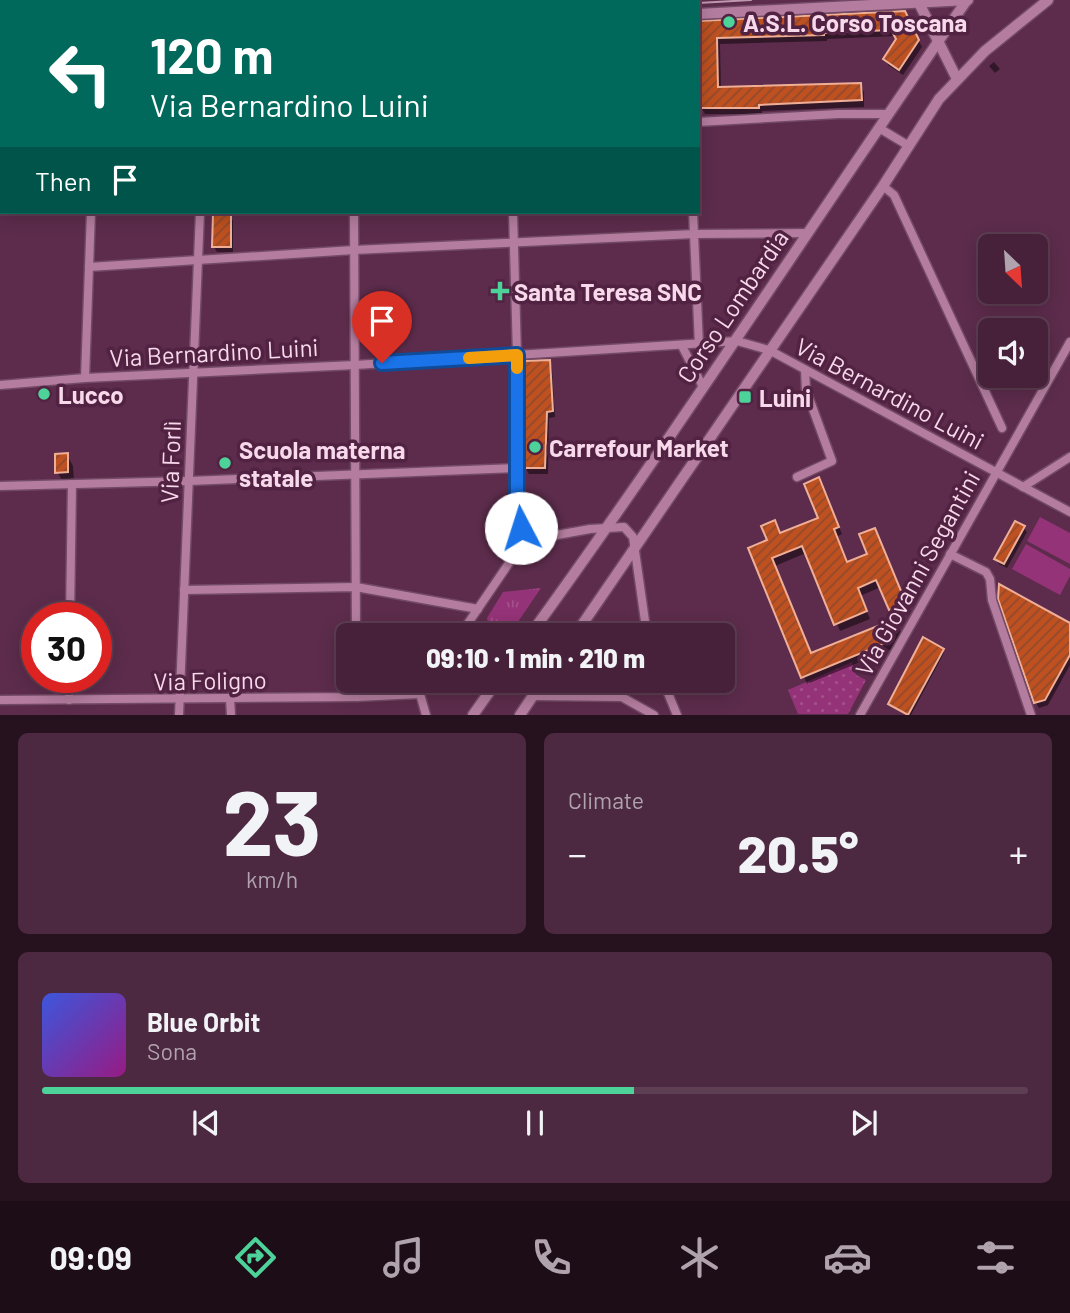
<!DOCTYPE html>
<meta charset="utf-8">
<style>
:root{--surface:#462139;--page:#4d2941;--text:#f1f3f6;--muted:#b0a3ae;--line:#5e3e53;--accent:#4dd39a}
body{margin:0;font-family:Barlow,sans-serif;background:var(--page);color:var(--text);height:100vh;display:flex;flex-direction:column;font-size:26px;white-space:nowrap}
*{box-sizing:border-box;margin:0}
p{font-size:23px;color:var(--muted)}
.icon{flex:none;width:38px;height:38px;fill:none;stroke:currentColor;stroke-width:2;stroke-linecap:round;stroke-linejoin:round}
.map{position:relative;height:715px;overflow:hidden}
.drawer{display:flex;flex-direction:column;gap:18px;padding:18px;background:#26121f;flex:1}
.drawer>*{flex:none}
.banner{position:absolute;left:0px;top:0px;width:700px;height:214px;box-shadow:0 4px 18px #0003,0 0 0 2px var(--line);background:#00695c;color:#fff;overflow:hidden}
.needle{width:46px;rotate:155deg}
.buttons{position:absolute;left:978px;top:234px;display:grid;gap:14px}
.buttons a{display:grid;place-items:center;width:70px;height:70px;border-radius:10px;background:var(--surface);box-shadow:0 4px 18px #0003,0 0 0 2px var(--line);font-size:35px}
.speed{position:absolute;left:21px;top:602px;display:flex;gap:14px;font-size:35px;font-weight:700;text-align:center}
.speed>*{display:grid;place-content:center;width:91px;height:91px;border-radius:50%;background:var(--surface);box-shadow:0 4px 18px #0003,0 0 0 2px var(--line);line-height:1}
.speed .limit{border:10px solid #d22;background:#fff;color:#111}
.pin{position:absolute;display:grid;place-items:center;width:60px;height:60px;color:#fff;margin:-72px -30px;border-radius:50% 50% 50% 0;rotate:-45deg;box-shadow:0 0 7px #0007}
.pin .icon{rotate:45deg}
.me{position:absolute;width:77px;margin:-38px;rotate:355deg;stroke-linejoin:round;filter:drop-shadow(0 0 5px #0008)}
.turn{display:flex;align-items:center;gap:24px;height:147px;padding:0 35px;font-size:32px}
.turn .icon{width:91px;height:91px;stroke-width:2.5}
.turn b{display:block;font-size:49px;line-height:60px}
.then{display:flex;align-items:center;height:66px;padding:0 35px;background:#0003;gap:14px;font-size:26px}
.big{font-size:52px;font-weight:800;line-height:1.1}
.drawer .widget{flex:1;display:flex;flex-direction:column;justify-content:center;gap:10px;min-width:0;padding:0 24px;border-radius:10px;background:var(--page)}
.drawer .dial{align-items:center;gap:0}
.dial b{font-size:91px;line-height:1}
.song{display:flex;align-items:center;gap:21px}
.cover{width:84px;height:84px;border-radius:10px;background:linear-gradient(135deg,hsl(230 70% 55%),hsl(310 70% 35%))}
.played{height:7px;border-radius:4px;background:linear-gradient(90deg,var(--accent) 60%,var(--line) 60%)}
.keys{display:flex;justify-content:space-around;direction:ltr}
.heat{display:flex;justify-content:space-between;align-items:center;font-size:38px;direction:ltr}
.drawer .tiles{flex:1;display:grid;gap:18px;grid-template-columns:1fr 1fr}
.widget:last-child{grid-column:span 2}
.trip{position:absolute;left:336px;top:623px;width:399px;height:70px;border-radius:10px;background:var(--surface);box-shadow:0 4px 18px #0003,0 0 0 2px var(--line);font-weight:800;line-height:70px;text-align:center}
.tabs{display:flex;height:112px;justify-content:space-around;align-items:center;background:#1c0d17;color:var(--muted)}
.tabs .icon{width:49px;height:49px}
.tabs .active{color:var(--accent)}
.tabs b{font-size:32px;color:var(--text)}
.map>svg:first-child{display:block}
.grass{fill:url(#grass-dots)}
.park{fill:url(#park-tufts)}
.pitch{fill:#953378}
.shadow{fill:#0007}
.building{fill:url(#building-hatch);stroke:#efaf97;stroke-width:2}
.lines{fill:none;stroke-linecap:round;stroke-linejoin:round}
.minor-casing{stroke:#734a66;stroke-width:11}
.tertiary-casing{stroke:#734a66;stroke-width:13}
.minor{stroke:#b47d9f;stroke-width:8}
.tertiary{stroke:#b47d9f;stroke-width:10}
.tram{stroke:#bd98af;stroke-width:2}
.route-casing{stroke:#114b97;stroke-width:18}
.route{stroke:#1a73e8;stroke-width:12}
.slow{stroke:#f59e0b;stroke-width:12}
.poi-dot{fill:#4dd39a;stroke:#512242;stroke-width:2.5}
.labels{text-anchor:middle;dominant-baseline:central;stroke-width:7;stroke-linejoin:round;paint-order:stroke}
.poi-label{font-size:24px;font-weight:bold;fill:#f7d9eb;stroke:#512242;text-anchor:start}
.street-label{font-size:24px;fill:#f7d9eb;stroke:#512242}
</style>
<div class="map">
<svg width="1070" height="715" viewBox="0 0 1070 715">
<defs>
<pattern id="grass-dots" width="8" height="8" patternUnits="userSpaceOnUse" patternTransform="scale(1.75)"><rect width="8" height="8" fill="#953378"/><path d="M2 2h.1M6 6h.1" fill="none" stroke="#a5508b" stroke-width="1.8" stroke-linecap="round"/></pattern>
<pattern id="park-tufts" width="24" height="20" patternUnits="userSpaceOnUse" patternTransform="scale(1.75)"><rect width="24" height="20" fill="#953378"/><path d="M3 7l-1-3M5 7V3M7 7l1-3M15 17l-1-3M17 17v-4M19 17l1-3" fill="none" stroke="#a5508b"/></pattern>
<pattern id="building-hatch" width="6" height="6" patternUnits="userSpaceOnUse" patternTransform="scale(1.75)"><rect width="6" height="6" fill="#bf501f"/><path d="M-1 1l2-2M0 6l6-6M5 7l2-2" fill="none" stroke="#904a2f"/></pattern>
</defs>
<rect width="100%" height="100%" fill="#5d2c4c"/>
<polygon class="grass" points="852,662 856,675 866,680 848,714 798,714 788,690"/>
<polygon class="park" points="541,588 509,635 492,635 487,618 503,592"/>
<g class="pitch">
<polygon points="1040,517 1070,533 1070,564 1027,541"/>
<polygon points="1026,544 1070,569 1070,576 1060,595 1012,569"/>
</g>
<g class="shadow">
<polygon points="226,0 242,0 226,2"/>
<polygon points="398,0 417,0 412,2"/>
<polygon points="908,19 922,47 903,75 888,65 885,59 898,40 896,36 827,39 827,41 720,44 721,89 860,85 864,92 864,107 762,111 762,114 705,114 701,107 700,23"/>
<polygon points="994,62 1000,69 995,73 989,66"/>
<polygon points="230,216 233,221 233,252 217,252 214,247"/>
<polygon points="549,361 552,368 555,417 549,418 548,474 529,474 525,467"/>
<polygon points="67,455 73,466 74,483 64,483 57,472"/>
<polygon points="822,487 842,534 836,537 847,564 869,555 878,537 909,611 894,617 881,587 860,596 870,619 840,631 806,553 775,566 811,655 897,625 901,632 892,649 807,684 750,549 820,519"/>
<polygon points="1023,527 1027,532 1007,568 999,564 996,559"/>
<polygon points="1000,598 1070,625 1070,665 1048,705 1039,708 1036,703"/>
<polygon points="942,650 944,653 911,715 906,715 892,707 890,704"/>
</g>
<g class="building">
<polygon points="905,11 919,40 899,70 883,59 896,39 891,30 824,33 824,35 717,38 718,87 861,83 862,100 759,105 759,108 700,108 698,21"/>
<polygon points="213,214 231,214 231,247 212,247"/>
<polygon points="550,360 553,411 547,412 545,468 524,468 524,361"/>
<polygon points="68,453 68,472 55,473 55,454"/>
<polygon points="819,477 839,527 834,529 847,562 867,554 859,534 875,528 906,603 889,610 876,580 858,588 867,611 834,625 802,546 772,558 811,653 880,625 882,629 898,623 888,642 801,678 748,548 767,540 761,526 775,520 780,533 818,518 804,484"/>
<polygon points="1015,521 1025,526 1004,564 994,559"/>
<polygon points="999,584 1070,623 1070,655 1045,700 1034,703 998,599"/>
<polygon points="923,637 944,649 908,715 888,704"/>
</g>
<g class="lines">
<g class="minor-casing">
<g id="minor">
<polyline points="352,0 352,2"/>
<polyline points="505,0 505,2"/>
<polyline points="209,2 209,0"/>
<polyline points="698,122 838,114 888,114"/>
<polyline points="879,128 909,146"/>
<polyline points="883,186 894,195 1002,428"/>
<polyline points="0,194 2,194"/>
<polyline points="354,212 356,635"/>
<polyline points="513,212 517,355 517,514 524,541"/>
<polyline points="693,212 699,345"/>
<polyline points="89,267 354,250 694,234 808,233"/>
<polyline points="682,346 703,387"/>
<polyline points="85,378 91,212"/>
<polyline points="0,385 85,378 355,365 737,341 769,350 1070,512"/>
<polyline points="797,477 832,461 806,390 805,370"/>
<polyline points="0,486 189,481 517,468"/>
<polyline points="1023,487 1070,457"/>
<polyline points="950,554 986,572 990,579 992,600 1031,715"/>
<polyline points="184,590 356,587 478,609"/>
<polyline points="70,618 72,484"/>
<polyline points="460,635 524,541 590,529 624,527 633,537 647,635"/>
<polyline points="357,681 357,697"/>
<polyline points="593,681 654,715"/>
<polyline points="663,681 677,715"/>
<polyline points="533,696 621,697"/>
<polyline points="230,699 231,715"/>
<polyline points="0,700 357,697 420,694"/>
<polyline points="69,700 69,677"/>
<polyline points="179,715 200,212"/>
<polyline points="426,715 420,694 429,681"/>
<polyline points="860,715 1070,342"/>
</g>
</g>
<g class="tertiary-casing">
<g id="tertiary">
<polyline points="31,0 33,2"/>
<polyline points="464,2 493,0"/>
<polyline points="919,3 957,79"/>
<polyline points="698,14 968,0"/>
<polyline points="0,109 2,107"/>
<path d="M530,635C681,427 820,211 967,0"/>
<polyline points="575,635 883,186 939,99 985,51 1048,0"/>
<polyline points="473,715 497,681"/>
<polyline points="520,715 543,681"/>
</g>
</g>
<use href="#minor" class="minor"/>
<use href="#tertiary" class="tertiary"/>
<g class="tram">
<polyline points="626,2 660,0"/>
<polyline points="698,3 751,0"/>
<polyline points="0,38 2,38"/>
</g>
</g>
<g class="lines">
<g class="route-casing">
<polyline id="route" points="382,363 517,355 517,514 521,528"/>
</g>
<use href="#route" class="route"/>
<polyline class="slow" points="469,358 517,355 517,368"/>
</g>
<g class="poi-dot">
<circle cx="729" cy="22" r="7"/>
<path d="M496.5 280.5h7v7h7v7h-7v7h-7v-7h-7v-7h7z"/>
<circle cx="44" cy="394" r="7"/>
<rect x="738" y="390" width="14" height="14" rx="3.5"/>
<circle cx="535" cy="447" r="7"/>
<circle cx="225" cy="463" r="7"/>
</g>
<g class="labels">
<g class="poi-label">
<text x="743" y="22">A.S.L. Corso Toscana</text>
<text x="514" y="291">Santa Teresa SNC</text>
<text x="58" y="394">Lucco</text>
<text x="759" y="397">Luini</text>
<text x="549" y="447">Carrefour Market</text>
<text x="239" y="449">Scuola materna<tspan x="239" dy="28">statale</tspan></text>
</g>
<g class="street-label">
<text transform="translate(732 306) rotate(-56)">Corso Lombardia</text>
<text transform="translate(214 352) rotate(-3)">Via Bernardino Luini</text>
<text transform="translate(890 393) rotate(28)">Via Bernardino Luini</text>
<text transform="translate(170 462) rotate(-88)">Via Forlì</text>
<text transform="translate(917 573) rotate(-61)">Via Giovanni Segantini</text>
<text transform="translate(210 680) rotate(-1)">Via Foligno</text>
</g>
</g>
</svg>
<div class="buttons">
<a><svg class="needle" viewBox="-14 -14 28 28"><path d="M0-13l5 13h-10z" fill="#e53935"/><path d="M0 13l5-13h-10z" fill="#b0a3ae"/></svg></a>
<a><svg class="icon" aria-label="sound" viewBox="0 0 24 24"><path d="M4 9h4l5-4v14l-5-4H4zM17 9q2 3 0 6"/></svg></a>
</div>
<div class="speed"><div class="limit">30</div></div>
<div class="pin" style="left:382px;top:363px;background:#d93025"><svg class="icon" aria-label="arrive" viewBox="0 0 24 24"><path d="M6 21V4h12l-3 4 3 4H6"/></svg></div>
<svg class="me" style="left:521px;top:528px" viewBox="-20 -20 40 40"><circle r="19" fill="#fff"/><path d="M0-13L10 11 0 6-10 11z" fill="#1a73e8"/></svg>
<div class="trip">09:10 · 1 min · 210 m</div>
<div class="banner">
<div class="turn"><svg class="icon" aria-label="left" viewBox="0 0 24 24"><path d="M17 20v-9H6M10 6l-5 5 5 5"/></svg><div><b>120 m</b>Via Bernardino Luini</div></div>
<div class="then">Then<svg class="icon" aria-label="arrive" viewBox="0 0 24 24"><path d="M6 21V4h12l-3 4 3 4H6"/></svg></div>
</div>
</div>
<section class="drawer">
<div class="tiles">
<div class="widget dial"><b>23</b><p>km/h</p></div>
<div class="widget"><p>Climate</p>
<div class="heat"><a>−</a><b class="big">20.5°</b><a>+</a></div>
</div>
<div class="widget">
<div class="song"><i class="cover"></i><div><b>Blue Orbit</b><p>Sona</p></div></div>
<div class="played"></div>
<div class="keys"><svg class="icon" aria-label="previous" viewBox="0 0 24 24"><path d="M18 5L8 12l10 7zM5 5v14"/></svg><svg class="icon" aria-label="pause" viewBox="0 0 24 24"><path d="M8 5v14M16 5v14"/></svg><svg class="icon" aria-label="next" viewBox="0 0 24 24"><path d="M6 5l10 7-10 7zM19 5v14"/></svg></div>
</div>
</div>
</section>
<nav class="tabs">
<b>09:09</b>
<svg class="icon active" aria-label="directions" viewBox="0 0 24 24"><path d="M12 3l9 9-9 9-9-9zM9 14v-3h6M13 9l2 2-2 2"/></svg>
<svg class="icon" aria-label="music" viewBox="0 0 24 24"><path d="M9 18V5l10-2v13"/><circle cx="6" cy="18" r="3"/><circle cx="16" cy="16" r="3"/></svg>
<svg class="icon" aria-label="phone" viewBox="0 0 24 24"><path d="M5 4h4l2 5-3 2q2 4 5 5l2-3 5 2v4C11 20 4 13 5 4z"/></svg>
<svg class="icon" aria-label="climate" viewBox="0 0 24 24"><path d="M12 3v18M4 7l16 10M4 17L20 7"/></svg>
<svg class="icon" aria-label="car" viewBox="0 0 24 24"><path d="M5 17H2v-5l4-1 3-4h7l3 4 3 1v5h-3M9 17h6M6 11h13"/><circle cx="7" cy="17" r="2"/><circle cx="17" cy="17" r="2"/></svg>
<svg class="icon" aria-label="filters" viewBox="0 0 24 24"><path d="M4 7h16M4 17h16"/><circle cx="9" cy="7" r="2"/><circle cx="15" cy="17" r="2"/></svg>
</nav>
